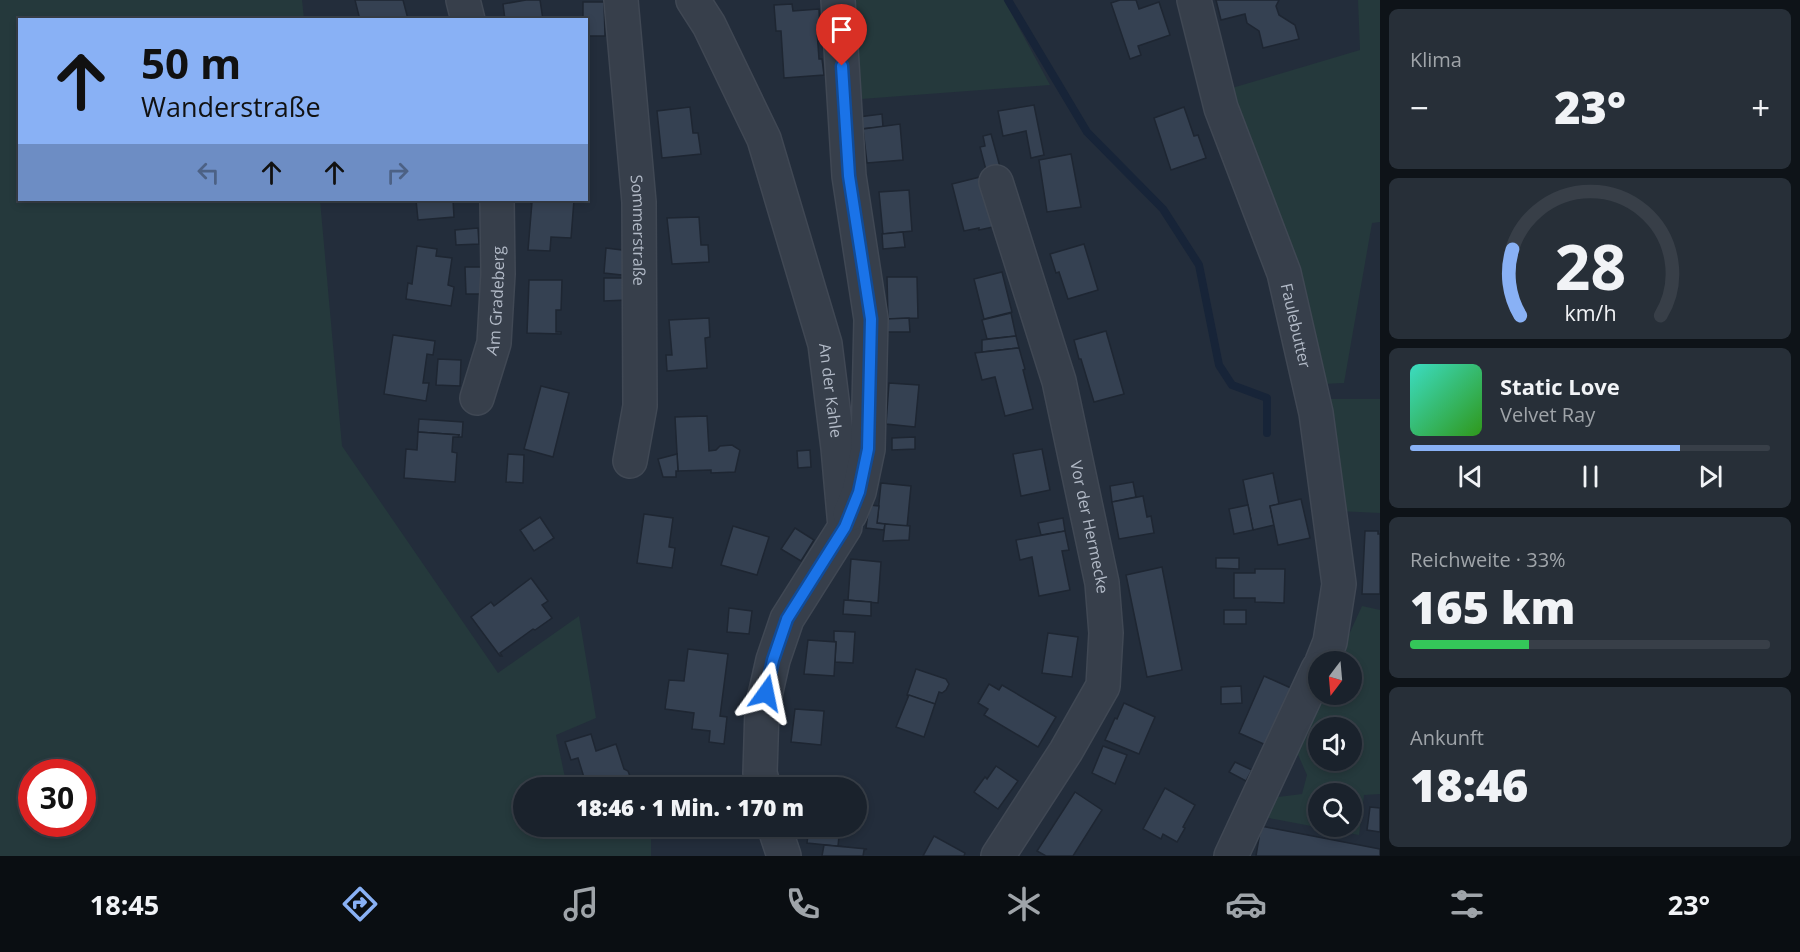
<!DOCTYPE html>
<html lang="de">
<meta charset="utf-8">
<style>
:root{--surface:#1a222c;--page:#272f38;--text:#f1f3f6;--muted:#9fa4a9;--line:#383f48;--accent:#89b1f5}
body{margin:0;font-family:"Open Sans",sans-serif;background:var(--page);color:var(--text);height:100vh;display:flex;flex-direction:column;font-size:22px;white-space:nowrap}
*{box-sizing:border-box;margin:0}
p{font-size:20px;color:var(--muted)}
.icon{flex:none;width:33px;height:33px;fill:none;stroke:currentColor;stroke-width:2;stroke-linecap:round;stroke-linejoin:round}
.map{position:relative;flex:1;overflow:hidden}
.drawer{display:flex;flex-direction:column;gap:9px;padding:9px;background:#0e1318;width:420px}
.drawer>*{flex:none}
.hud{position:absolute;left:18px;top:18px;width:570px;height:183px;border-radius:0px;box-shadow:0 3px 9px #0003,0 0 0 2px var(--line);background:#89b1f5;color:#111;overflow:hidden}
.needle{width:39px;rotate:196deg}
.buttons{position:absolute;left:1308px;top:651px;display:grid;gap:12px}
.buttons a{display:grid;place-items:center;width:54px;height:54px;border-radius:50%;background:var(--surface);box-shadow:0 3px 9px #0003,0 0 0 2px var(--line);font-size:30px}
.speed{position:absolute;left:18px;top:759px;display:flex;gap:12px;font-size:30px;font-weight:700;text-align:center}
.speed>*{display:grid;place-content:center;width:78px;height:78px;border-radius:50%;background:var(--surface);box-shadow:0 3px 9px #0003,0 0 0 2px var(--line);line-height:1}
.speed .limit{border:9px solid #d22;background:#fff;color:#111}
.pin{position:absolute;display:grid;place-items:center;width:51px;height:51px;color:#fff;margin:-62px -26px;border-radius:50% 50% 50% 0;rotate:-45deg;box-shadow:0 0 6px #0007}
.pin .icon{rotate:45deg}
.me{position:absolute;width:66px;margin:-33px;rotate:12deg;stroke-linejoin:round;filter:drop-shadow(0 0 4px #0008)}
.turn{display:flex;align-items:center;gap:21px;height:126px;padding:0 24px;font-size:27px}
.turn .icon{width:78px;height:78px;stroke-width:2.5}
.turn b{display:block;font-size:42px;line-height:51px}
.lanes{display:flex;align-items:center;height:57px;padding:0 24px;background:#0003;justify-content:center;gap:30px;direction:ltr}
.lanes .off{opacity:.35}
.big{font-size:45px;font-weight:800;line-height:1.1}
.drawer .widget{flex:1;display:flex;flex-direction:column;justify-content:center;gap:9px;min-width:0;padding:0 21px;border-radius:9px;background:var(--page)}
.drawer .dial{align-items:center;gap:0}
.dial svg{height:156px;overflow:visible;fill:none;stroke:var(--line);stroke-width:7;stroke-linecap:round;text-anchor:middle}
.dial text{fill:var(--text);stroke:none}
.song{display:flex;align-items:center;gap:18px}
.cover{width:72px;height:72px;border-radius:9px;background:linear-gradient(135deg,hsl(170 70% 55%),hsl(110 70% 35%))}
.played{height:6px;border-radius:3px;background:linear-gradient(90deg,var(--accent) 75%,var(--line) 75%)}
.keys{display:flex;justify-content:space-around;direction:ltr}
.heat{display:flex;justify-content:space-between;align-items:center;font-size:33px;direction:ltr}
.charge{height:9px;border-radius:4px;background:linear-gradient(90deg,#34c759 33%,var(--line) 0)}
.trip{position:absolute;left:513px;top:777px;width:354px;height:60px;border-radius:30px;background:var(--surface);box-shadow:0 3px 9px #0003,0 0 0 2px var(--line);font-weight:800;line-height:60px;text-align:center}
.menu{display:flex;height:96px;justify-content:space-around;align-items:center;background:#0a0e12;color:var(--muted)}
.menu .icon{width:42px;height:42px}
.menu .current{color:var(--accent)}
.menu b{font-size:27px;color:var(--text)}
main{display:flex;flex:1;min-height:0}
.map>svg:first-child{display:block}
.green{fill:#25393c;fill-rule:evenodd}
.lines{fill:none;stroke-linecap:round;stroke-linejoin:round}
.stream{stroke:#172438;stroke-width:8}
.building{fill:#354152;stroke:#1e2632;stroke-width:1.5}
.minor-casing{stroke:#404854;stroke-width:36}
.minor{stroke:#373f4b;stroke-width:33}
.route-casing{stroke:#114b97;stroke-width:15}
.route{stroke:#1a73e8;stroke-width:10}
.labels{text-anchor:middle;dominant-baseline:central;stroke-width:6;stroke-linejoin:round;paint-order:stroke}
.street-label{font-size:16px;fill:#b2bac7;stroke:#1c2430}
</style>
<main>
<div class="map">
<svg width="1380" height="856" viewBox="0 0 1380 856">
<rect width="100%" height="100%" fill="#232d3b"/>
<g class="green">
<path d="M0,0H302L304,19L20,20V200H320L342,446L498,673L579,616L596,718L556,735L567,787L524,788V826L576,827L578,835L611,827H651V856H0ZM32,772H82V824H32Z"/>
<polygon points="849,0 1004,0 1050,85 861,99"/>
<polygon points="1358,0 1380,0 1380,222 1372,223 1344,383 1322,384 1278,226 1232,88 1360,50"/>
<polygon points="1327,399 1380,399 1380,513 1338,511"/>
<path d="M1362,606L1380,610V794L1364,795L1359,835L1264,817L1278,797L1302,794L1307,775L1296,750L1322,695L1352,694V662L1337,661ZM1318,728H1352V760H1318ZM1318,794H1352V826H1318Z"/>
</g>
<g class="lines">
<polyline class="stream" points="1008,0 1087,132 1163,209 1199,265 1219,365 1232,385 1267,398 1267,433"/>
</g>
<g class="building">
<polygon points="355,0 403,0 408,19 360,20"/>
<polygon points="526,0 540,0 543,20 505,20 503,4"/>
<polygon points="1120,0 1136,0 1139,9 1159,2 1170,35 1138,46 1141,55 1130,59 1111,3"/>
<polygon points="1216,0 1279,0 1276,6 1279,15 1295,25 1299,39 1263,48 1259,31 1247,23 1245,14 1221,20"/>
<polygon points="583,2 604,2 605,36 586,36 586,20 583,20"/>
<polygon points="792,4 793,11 819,9 820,31 817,31 819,59 822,59 824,75 784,78 781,31 776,31 774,5"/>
<polygon points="1034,105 1044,155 1031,158 1026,131 1003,136 998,111"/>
<polygon points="690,107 693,133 698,133 701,154 662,158 657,111"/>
<polygon points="1184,107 1194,136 1198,135 1206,158 1171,170 1154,118"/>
<polygon points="882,114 883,127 860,129 858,117"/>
<polygon points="900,124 903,160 867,163 863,129"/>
<polygon points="991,134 1000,167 986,170 980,147 985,146 983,136"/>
<polygon points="1071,154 1081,207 1047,212 1039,160"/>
<polygon points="980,177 993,227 979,230 979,228 964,231 952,184"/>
<polygon points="909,190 912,231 883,234 879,192"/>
<polygon points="416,200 453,200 454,217 418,220"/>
<polygon points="531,200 574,200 571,238 551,237 550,251 528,250 532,202 531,203"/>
<polygon points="699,217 701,245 708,245 709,262 672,264 667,218"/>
<polygon points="478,228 479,244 456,245 455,230"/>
<polygon points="903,232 905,247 883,249 882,234"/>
<polygon points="1084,244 1098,290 1068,299 1059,272 1056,273 1050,254"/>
<polygon points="417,246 437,249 436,256 452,258 448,285 454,287 451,306 406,299 408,283 412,284"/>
<polygon points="606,248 630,251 631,276 604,273"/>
<polygon points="465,267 487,267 488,294 466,294"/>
<polygon points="1002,272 1012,312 984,319 974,279"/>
<polygon points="887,277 917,277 918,318 888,319"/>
<polygon points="604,278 626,278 627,300 604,301"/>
<polygon points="529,280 562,280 561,310 556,310 556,332 561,332 561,334 527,333"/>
<polygon points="1011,313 1016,336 987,339 982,320"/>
<polygon points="709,318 710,337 705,338 707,368 667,371 666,355 672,355 669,320"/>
<polygon points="909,318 910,332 887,332 886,319"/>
<polygon points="1106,331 1124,394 1094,402 1081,359 1079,359 1074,340"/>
<polygon points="393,335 435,341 433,355 427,354 423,383 429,383 426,401 384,394"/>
<polygon points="1016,336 1019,348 982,352 982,340"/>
<polygon points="1019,348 1025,369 1023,370 1033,409 1005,416 995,377 982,380 975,353"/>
<polygon points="438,359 461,360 460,386 436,385"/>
<polygon points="889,383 919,385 915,427 886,424"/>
<polygon points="541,386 569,393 553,457 524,449"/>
<polygon points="707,416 709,451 716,450 720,446 732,445 740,450 735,472 711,473 711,470 678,471 675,417"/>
<polygon points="419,419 463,422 462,437 458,437 459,435 418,432"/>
<polygon points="418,432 459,435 458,437 453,437 452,452 457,453 455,482 404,478 406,449 417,450"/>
<polygon points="915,437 915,449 892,450 892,438"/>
<polygon points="1042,449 1050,490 1021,496 1013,454"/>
<polygon points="810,450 811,467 798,468 797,451"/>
<polygon points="508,454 524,455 523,483 506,482"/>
<polygon points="677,454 678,471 676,471 676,477 663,477 658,459"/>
<polygon points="1273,473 1279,504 1270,506 1274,525 1253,530 1243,480"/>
<polygon points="1133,482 1136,497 1112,502 1110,486"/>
<polygon points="881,483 911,486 907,527 877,523"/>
<polygon points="1143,496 1147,517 1151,516 1154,533 1119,539 1112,502"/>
<polygon points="1301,499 1310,538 1278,545 1270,506"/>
<polygon points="869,505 879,506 877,523 885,524 884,530 866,528"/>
<polygon points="1248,505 1253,530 1234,534 1229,509"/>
<polygon points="644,514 673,518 669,547 675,548 672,568 637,563"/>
<polygon points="540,517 554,538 534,551 520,530"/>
<polygon points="1063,518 1065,531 1041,535 1038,523"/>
<polygon points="885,524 910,526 909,540 883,541"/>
<polygon points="733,526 769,537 757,575 721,565"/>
<polygon points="795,528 814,540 801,561 781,549"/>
<polygon points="1065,531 1069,550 1062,551 1070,590 1039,596 1032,557 1020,560 1016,540"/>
<polygon points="1365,531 1378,531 1378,534 1380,534 1380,594 1362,594"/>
<polygon points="1216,558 1239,558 1239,569 1216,568"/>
<polygon points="851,559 881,562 878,603 848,600"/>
<polygon points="1162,567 1182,670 1147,677 1126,575"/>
<polygon points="1255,569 1285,569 1284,603 1255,602 1255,598 1234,598 1234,573 1255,573"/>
<polygon points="531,578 548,601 542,605 552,618 535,630 533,629 500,653 502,656 500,656 471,617 491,602 494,606"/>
<polygon points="844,600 871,602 871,616 843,614"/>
<polygon points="729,608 752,611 749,634 727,632"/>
<rect x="1224" y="610" width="22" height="14"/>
<polygon points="834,631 855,632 853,663 835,662 836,642 834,641"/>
<polygon points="1048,633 1078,637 1072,677 1042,673"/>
<polygon points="808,640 836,642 834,676 804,674"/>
<polygon points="688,649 728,654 720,716 727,717 724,744 709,742 710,731 692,729 694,713 665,709 669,680 684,681"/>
<polygon points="916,669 946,679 949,684 946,690 942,693 939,692 935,704 907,695"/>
<polygon points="1264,676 1293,689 1268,746 1239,733"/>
<polygon points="989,684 999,690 1002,685 1056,717 1038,747 984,715 988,709 978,703"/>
<polygon points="1241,686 1242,703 1221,704 1221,687"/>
<polygon points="909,695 935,704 924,737 896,727"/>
<polygon points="1124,703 1155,717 1139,754 1105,740 1115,718 1117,719"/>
<polygon points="795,709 824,711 821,745 791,742"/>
<polygon points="591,734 596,751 616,744 624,769 628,771 631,779 628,785 620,788 580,788 586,784 578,758 571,760 565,742"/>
<polygon points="1103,746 1127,755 1115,784 1092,773"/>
<polygon points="1235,762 1252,770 1246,781 1229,772"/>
<polygon points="996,766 1018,781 998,809 974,792 985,777 987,779"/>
<polygon points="1165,788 1195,805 1183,827 1185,828 1177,842 1163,834 1161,839 1143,829"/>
<polygon points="1075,792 1102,810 1073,856 1046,856 1037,851"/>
<polygon points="1370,807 1380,808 1380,832 1367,830"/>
<polygon points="809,826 840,826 838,846 846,847 807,843"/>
<polygon points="1261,826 1380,849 1380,856 1256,856"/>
<polygon points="934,836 965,853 964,856 923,856"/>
<polygon points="824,845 846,847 867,849 864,850 863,856 822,856"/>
</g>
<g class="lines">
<g class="minor-casing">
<g id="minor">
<polyline points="463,0 468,20"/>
<path id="s1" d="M621,0L639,202L640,406L630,461"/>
<path id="s2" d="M693,0L709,25L764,139L825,344L838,448L845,527L787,619L773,660L762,709L760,773L764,788"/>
<polyline points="838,0 849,176 871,319 868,449 859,492 850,514"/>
<path id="s3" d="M1194,0L1221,108L1284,273L1316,413L1339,584L1330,642L1322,662"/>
<path id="s4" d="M996,182L1059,381L1102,583L1106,633L1103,686L1066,751L998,856"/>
<path id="s5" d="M477,398L494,343L498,274L497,200"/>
<polyline points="774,826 784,856"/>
<polyline points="1231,856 1318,669"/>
</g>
</g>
<use href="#minor" class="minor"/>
</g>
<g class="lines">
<g class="route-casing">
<polyline id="route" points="766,693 773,660 787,619 845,527 859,492 868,449 871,319 849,176 842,66"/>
</g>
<use href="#route" class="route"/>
</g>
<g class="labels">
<g class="street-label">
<text stroke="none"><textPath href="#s1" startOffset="231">Sommerstraße</textPath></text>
<text stroke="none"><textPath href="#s5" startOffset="100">Am Gradeberg</textPath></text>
<text stroke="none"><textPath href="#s3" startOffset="342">Faulebutter</textPath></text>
<text stroke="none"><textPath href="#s2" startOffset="417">An der Kahle</textPath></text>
<text stroke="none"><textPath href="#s4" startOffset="358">Vor der Hermecke</textPath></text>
</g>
</g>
</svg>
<div class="buttons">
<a><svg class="needle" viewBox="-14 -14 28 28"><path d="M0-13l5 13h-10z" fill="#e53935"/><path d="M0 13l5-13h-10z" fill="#9fa4a9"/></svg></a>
<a><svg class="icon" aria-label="sound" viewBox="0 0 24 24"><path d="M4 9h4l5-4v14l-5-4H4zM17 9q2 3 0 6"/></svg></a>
<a><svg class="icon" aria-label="search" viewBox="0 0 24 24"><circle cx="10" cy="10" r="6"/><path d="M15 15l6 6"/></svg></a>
</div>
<div class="speed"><div class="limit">30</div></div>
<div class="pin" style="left:842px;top:66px;background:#d93025"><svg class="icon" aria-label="arrive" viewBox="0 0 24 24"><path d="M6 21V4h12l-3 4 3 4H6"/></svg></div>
<svg class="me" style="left:766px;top:693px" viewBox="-20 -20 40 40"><path d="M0-17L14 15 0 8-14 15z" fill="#1a73e8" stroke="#fff" stroke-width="4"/></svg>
<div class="trip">18:46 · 1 Min. · 170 m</div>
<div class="hud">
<div class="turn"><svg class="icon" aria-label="ahead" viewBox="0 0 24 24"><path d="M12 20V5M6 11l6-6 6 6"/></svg><div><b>50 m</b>Wanderstraße</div></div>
<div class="lanes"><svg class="icon off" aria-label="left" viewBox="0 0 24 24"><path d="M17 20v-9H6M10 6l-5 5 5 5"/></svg><svg class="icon" aria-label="ahead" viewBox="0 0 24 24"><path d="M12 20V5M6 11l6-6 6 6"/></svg><svg class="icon" aria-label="ahead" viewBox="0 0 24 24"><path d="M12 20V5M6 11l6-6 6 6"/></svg><svg class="icon off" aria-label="right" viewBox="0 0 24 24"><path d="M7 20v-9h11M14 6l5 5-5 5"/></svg></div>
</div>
</div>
<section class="drawer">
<div class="widget"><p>Klima</p>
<div class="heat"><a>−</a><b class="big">23°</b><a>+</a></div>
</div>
<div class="widget dial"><svg viewBox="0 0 100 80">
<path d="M14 69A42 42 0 1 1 86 69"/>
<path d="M14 69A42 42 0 0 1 10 35" stroke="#89b1f5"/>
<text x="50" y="56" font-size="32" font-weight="700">28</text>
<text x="50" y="72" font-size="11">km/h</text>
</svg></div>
<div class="widget">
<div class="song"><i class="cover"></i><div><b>Static Love</b><p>Velvet Ray</p></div></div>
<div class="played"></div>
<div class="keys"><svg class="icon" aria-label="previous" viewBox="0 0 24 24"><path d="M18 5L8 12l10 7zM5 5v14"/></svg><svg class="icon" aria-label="pause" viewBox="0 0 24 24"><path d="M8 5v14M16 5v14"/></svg><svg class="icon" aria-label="next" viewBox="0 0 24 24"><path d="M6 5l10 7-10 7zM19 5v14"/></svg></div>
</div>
<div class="widget"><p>Reichweite · 33%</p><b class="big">165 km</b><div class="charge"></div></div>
<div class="widget"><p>Ankunft</p><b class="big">18:46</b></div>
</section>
</main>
<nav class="menu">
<b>18:45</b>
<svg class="icon current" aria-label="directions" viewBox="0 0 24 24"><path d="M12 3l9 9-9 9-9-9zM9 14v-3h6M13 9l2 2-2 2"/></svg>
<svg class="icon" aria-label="music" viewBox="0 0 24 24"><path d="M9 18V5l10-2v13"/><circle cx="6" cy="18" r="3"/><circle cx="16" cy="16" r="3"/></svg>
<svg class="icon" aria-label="phone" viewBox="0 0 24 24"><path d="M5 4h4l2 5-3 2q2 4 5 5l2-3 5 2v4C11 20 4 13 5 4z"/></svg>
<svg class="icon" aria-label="climate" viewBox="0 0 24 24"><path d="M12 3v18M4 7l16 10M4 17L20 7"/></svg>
<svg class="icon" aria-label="car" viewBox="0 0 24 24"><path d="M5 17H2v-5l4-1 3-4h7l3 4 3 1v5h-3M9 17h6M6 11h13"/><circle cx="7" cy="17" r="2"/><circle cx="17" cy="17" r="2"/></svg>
<svg class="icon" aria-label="filters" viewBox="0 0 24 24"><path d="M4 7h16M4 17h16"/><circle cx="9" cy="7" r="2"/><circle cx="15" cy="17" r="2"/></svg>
<b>23°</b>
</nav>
